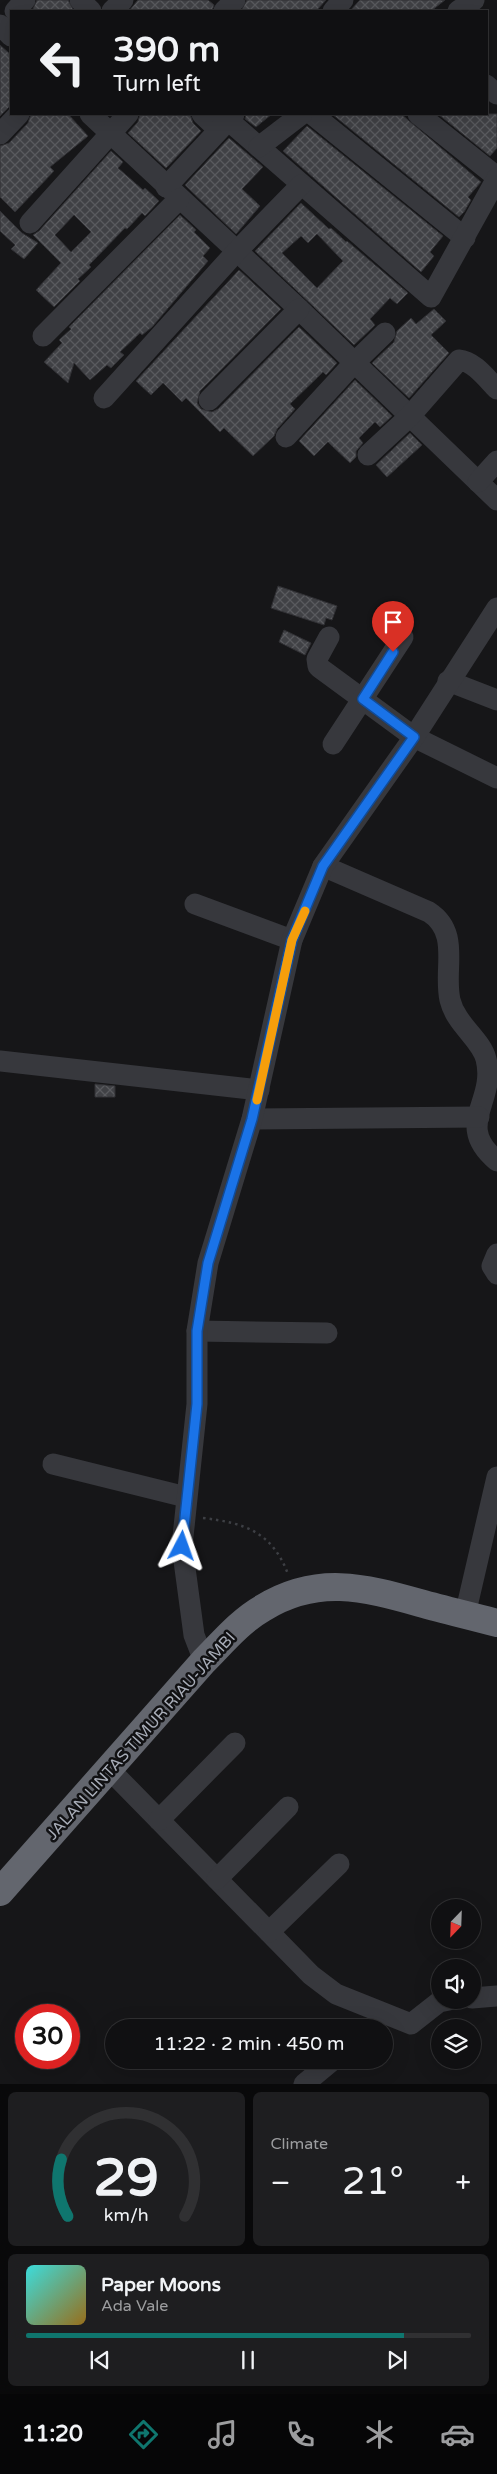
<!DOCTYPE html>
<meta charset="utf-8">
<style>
:root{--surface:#101012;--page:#1e1e20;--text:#f1f3f6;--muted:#9c9d9f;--line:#303032;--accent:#0f766e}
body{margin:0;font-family:"Varela Round",sans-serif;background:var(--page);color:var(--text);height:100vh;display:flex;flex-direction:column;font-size:19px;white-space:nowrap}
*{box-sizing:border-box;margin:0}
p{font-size:16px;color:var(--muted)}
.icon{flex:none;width:28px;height:28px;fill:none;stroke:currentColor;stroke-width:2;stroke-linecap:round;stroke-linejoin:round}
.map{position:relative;height:2084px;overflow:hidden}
.side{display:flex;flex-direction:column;gap:8px;padding:8px;background:#09090a;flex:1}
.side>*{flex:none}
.guide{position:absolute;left:10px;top:10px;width:478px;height:105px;border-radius:0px;box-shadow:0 5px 20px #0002,0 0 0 1px var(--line);background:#101012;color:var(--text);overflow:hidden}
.needle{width:32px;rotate:203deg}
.fabs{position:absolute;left:431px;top:1899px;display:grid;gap:10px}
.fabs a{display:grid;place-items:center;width:50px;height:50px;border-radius:50%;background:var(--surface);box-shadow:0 5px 20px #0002,0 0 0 1px var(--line);font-size:25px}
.speed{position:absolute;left:15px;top:2004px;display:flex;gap:10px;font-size:25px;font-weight:700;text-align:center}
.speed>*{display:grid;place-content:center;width:65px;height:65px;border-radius:50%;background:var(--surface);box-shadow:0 5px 20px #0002,0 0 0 1px var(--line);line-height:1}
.speed .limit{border:8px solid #d22;background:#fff;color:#111}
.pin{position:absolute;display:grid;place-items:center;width:42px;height:42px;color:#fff;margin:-51px -21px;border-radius:50% 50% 50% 0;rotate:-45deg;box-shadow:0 0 5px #0007}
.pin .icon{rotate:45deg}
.me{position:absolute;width:55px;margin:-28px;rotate:4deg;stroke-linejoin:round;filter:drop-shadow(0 0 4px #0008)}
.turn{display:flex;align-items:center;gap:18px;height:105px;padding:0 20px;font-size:22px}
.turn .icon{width:65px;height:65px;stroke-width:2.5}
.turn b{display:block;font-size:35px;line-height:42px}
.big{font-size:38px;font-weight:600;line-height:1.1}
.side .tile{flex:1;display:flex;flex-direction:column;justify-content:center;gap:8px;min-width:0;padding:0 18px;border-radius:8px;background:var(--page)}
.side .dial{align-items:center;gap:0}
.dial svg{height:130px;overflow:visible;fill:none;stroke:var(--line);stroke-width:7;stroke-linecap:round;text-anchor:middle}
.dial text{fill:var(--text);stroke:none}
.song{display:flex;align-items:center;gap:15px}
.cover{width:60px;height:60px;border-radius:8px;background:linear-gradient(135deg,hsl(180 70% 55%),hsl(40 70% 35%))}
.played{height:5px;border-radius:2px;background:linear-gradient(90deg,var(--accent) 85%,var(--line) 85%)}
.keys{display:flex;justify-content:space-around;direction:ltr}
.heat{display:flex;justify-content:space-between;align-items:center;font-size:28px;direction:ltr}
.side .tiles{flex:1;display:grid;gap:8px;grid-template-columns:1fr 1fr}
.tile:last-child{grid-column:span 2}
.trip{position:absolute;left:105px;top:2019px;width:288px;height:50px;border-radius:25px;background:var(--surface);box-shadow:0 5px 20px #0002,0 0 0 1px var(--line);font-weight:600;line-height:50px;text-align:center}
.menu{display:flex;height:80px;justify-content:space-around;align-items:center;background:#060607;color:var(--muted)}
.menu .icon{width:35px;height:35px}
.menu .on{color:var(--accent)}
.menu b{font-size:22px;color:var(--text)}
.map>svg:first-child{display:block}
.building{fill:url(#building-cross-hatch);stroke:#303034;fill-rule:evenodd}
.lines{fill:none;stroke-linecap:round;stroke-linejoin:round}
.path{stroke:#3d3f44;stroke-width:2.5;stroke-dasharray:2.5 4;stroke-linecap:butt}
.minor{stroke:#37383d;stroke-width:21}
.highway{stroke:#63666e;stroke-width:28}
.route-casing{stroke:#114b97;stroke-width:12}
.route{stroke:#1a73e8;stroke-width:9}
.slow{stroke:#f59e0b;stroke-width:9}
.labels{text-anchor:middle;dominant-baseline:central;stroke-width:5;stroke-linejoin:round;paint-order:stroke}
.street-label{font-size:16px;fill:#a8adb8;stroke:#111113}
</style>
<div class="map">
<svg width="497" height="2084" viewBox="0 0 497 2084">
<defs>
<pattern id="building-cross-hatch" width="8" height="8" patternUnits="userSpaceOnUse" patternTransform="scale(1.25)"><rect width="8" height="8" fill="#404145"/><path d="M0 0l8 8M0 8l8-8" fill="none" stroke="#595a5e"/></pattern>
</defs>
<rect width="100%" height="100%" fill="#161618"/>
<g class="building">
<polygon points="37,0 68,0 74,11 32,11"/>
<polygon points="138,0 208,0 214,5 212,11 129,11"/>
<polygon points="247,0 326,0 316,11 241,11"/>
<polygon points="360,0 445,0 431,11 350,11"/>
<polygon points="0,45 11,55 11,105 0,116"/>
<polygon points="31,114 68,114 88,136 50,167 54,171 15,212 0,197 0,146 9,143 28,123"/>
<polygon points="140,114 190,114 193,123 201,131 166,168 128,133 138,122"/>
<polygon points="246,114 272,114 256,127 245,119"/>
<polygon points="332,114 401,114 481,182 468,197 471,200 464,212 459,217"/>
<polygon points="438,114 497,114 497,148 490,156"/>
<polygon points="307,126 443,236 430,252 434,256 421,272 283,151"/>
<polygon points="229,138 263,167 242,189 260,206 236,234 185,185"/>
<path d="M111,151L123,162L118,168L143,190L145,188L159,201L145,216L142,213L127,229L125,228L89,265L91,267L78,279L80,281L54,307L36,290L61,263L33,235L39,231ZM74,215L91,232L71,252L55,235Z"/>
<path d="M301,203L329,229L331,228L346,242L347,241L408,293L397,304L390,298L370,319L375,325L354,345L255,251ZM317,234L343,261L317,288L282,253L301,236L308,243Z"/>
<polygon points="0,211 22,233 38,243 24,259 11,249 15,245 0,231"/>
<polygon points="180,215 196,230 194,232 210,248 203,256 208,261 152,327 142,335 140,333 120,352 124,355 111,368 107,365 90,380 74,363 68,383 44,362 62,343 59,340 71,329 69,327"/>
<polygon points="239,270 281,309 200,391 197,403 201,409 212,412 218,409 299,327 337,363 326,375 323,372 290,404 295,409 277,429 274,436 253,456 224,428 220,432 186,398 182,402 163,383 151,395 136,381"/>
<polygon points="434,309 446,321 431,335 449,353 409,398 372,363 394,342 397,331 411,318 416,324"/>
<polygon points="355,380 392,416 380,427 375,422 359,438 363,443 356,451 356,457 350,463 328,442 314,456 299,441"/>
<polygon points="410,433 422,445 387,477 376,465"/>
<polygon points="278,586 337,606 332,620 326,618 324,625 271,608"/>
<polygon points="284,630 311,643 305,655 279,642"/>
<polygon points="95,1084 115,1086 115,1097 95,1097"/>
</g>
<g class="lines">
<path class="path" d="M203,1518C245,1523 272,1532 288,1574"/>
<g class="minor">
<polyline points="80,0 91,11"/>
<polyline points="15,11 25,0"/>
<polyline points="112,11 123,0"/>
<polyline points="224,11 235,0"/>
<polyline points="333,11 343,0"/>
<polyline points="458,11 474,0"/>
<polyline points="0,25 11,36"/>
<polyline points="486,85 497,94"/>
<polyline points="90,114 299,309 497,500"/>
<polyline points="202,114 218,129"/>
<polyline points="312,114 465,238"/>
<polyline points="418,114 497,177"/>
<polyline points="228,120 431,297 497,178"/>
<polyline points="0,134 19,114"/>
<polyline points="259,147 302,114"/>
<polyline points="166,187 234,114"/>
<polyline points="30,223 128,114"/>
<polyline points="43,336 179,199"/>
<polyline points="104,398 236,252 301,185"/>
<polyline points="209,400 299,309"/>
<polyline points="286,437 354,363 385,333"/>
<path d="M368,455L410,416L459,360C474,361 487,379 497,389"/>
<polyline points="478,482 497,461"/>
<polyline points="329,637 317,659 318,666 320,668 414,737 497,778"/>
<polyline points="448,681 497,700"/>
<polyline points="333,744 403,637"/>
<path d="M323,866L429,912C461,933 443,969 450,1000C456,1025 481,1039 486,1059C497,1102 453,1124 497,1161"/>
<polyline points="195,904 292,940"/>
<polyline points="0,1061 259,1090"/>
<polyline points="252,1119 479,1117"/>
<polyline points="497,1254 492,1266 497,1274"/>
<polyline points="197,1331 327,1333"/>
<polyline points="53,1464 186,1497"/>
<polyline points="465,1615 497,1477"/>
<polyline points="204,1661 194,1635 182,1546 197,1404 197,1331 208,1263 252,1119 292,940 323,866 414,737 497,608"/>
<polyline points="110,1770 311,1975 336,1994 411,2024 439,2002 449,2000"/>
<polyline points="159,1820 235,1743"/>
<polyline points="217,1879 288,1807"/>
<polyline points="269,1932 339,1864"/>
<polyline points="472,1998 497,1996"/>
<polyline points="304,2084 333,2060"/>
</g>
<path class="highway" d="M0,1892L204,1661C222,1643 240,1621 263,1608C317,1575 363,1587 420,1603C445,1610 471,1616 497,1623"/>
</g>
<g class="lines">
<g class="route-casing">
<polyline id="route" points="182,1546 197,1404 197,1331 208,1263 252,1119 292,940 323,866 414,737 363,699 393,652"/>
</g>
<use href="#route" class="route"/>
<polyline class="slow" points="257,1100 292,940 305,911"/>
</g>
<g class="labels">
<g class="street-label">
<text transform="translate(141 1736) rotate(-48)">JALAN LINTAS TIMUR RIAU-JAMBI</text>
</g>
</g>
</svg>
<div class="fabs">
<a><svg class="needle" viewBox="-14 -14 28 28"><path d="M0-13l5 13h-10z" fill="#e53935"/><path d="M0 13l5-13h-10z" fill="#9c9d9f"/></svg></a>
<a><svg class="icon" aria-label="sound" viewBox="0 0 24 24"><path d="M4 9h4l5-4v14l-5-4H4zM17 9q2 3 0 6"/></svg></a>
<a><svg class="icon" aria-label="layers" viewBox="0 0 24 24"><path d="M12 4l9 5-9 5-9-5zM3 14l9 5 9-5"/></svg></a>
</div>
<div class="speed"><div class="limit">30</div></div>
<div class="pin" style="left:393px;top:652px;background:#d93025"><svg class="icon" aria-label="arrive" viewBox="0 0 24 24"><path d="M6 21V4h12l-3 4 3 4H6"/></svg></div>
<svg class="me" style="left:182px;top:1546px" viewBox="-20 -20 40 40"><path d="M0-17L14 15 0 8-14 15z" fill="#1a73e8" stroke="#fff" stroke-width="4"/></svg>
<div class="trip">11:22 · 2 min · 450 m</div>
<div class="guide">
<div class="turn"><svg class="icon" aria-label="left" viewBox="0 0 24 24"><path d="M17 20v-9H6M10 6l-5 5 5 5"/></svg><div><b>390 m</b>Turn left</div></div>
</div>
</div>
<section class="side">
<div class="tiles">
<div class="tile dial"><svg viewBox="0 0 100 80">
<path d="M14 69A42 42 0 1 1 86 69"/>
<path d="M14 69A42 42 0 0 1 10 34" stroke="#0f766e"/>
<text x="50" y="56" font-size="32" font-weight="700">29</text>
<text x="50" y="72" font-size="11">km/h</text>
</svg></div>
<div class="tile"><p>Climate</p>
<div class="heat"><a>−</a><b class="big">21°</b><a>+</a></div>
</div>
<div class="tile">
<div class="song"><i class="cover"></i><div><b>Paper Moons</b><p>Ada Vale</p></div></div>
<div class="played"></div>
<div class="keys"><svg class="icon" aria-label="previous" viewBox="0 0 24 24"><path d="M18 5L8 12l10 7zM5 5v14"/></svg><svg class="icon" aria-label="pause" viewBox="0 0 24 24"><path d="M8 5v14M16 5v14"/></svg><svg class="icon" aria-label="next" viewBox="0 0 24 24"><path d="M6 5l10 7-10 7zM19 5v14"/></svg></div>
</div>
</div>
</section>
<nav class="menu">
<b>11:20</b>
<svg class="icon on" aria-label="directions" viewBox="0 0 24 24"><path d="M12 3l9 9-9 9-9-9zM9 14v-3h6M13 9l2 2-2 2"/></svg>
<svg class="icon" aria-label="music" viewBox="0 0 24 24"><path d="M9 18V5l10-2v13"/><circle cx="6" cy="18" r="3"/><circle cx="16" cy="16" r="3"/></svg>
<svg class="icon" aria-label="phone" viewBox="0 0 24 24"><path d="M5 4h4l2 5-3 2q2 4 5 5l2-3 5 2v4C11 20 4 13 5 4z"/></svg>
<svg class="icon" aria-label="climate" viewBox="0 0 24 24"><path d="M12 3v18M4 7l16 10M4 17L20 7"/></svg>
<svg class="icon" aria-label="car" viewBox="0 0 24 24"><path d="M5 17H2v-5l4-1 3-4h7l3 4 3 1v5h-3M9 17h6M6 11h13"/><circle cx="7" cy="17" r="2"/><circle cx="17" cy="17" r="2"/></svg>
</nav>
